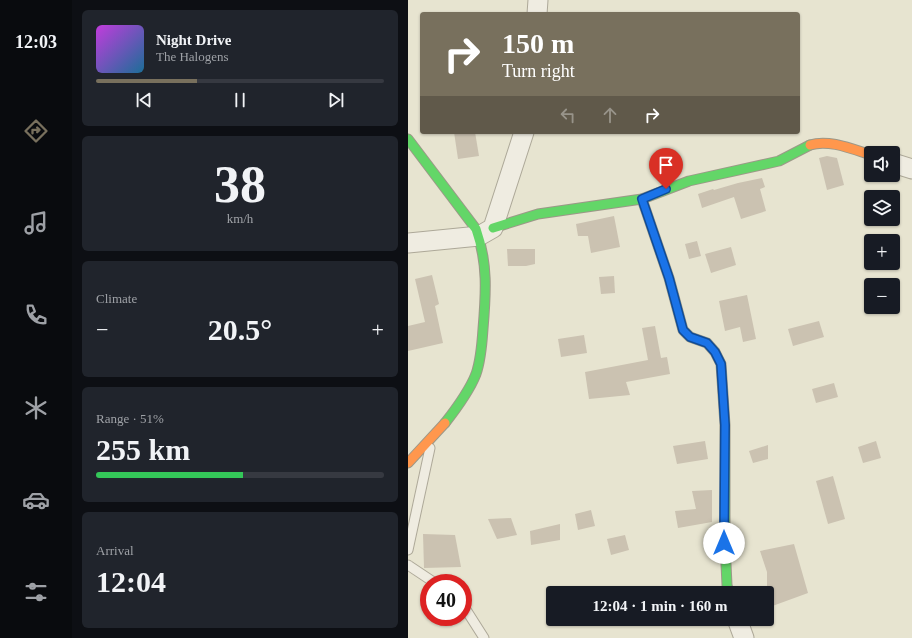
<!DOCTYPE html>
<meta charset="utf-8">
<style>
:root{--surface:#171b24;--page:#20242c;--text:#f1f3f6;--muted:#9ea1a6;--line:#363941;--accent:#78705d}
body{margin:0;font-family:Georgia,serif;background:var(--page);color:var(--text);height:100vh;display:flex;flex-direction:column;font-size:15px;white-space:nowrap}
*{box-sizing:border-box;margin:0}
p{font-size:13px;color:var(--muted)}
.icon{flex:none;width:22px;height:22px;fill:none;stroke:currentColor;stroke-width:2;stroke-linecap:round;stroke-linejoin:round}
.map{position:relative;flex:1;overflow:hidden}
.sheet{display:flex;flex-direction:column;gap:10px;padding:10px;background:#0d0f14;width:336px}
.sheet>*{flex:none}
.top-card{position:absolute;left:12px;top:12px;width:380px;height:122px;border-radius:4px;box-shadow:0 1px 3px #0004;background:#78705d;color:#fff;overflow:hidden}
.buttons{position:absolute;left:456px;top:146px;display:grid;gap:8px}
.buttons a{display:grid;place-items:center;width:36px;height:36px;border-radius:4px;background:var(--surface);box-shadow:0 1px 3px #0004;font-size:20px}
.speed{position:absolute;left:12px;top:574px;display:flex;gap:8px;font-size:20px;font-weight:700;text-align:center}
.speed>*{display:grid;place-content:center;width:52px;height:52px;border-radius:50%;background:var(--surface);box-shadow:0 1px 3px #0004;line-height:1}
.speed .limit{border:6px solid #d22;background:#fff;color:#111}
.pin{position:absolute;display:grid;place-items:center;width:34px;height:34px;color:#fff;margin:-41px -17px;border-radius:50% 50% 50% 0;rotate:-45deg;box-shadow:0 0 4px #0007}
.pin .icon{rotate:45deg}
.me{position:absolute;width:44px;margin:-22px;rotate:0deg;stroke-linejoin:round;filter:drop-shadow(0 0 3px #0008)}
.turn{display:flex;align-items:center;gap:14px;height:84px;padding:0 16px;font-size:18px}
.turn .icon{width:52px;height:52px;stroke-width:2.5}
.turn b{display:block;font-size:28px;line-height:34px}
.lanes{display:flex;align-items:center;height:38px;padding:0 16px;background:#0003;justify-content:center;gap:20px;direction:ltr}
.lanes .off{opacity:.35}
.big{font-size:30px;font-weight:700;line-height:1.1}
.sheet .widget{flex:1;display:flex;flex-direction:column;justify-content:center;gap:6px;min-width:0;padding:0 14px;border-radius:6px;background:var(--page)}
.sheet .dial{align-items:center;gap:0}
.dial b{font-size:52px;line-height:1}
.song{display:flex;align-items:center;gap:12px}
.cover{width:48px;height:48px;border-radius:6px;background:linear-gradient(135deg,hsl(290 70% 55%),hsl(200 70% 35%))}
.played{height:4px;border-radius:2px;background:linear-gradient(90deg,var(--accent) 35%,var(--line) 35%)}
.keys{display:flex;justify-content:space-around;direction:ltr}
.heat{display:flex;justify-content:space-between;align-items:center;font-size:22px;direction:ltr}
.charge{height:6px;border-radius:3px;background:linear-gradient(90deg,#34c759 51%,var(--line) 0)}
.trip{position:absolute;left:138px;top:586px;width:228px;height:40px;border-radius:4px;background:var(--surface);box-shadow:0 1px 3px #0004;font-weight:700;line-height:40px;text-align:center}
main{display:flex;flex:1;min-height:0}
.tabs{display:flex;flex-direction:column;width:72px;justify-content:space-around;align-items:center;background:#090b0e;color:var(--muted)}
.tabs .icon{width:28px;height:28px}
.tabs .active{color:var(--accent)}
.tabs b{font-size:18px;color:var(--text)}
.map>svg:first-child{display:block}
.building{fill:#cbc2b1}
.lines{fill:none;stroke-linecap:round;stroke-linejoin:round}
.lane-casing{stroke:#ada898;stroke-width:11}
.street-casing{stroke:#ada898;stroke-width:21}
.fast-casing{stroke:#9c9888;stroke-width:11}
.slow-casing{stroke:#9c9888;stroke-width:11}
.lane{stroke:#efece1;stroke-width:9}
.street{stroke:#efece1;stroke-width:19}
.fast{stroke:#63d668;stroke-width:9}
.slow{stroke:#ff974d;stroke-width:9}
.route-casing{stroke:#114b97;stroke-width:10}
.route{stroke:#1a73e8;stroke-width:7}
</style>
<main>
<nav class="tabs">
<b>12:03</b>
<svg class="icon active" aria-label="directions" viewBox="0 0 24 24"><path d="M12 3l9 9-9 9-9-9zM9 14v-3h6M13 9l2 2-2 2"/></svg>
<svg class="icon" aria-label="music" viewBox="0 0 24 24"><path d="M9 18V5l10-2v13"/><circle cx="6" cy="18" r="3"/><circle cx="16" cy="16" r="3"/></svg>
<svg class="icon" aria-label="phone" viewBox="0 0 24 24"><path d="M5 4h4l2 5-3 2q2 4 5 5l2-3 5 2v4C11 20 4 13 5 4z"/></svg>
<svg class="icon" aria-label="climate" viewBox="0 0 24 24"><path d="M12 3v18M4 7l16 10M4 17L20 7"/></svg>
<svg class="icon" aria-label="car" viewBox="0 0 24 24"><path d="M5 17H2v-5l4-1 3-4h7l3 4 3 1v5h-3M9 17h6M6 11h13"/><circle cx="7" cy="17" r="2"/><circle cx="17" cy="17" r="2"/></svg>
<svg class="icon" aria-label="filters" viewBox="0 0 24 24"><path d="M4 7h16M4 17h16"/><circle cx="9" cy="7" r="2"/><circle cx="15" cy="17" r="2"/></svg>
</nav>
<section class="sheet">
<div class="widget">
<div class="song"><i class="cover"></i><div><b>Night Drive</b><p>The Halogens</p></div></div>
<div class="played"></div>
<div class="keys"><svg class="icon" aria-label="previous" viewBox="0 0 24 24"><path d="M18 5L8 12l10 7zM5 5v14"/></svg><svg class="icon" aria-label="pause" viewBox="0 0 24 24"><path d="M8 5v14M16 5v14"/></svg><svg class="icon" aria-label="next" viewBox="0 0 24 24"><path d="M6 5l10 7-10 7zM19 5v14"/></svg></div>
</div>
<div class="widget dial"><b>38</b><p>km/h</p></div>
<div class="widget"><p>Climate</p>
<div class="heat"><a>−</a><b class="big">20.5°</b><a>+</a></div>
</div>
<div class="widget"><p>Range · 51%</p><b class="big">255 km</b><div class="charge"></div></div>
<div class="widget"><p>Arrival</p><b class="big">12:04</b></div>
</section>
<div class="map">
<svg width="504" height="638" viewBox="0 0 504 638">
<rect width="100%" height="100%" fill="#e7e4d0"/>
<g class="building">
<polygon points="46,132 67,132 71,156 50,159"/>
<polygon points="419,156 429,158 436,185 419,190 411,158"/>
<polygon points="354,178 357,187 352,189 358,211 333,219 326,197 294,208 290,194 305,189 306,190 330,183"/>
<polygon points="206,216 212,247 183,253 180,236 170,236 168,224"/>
<polygon points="289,241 293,256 281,259 277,244"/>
<polygon points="323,247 328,265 303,273 297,254"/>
<polygon points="99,249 127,249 127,264 118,266 100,266"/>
<polygon points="24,275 31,304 27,306 35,343 0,351 0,326 17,322 7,279"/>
<polygon points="206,276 207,293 193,294 191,277"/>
<polygon points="339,295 348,339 335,342 332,327 317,331 311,301"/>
<polygon points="411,321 416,337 385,346 380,329"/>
<polygon points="247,326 253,358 259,357 262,374 218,382 222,395 181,399 177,372 240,360 234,328"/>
<polygon points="176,335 179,353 153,357 150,339"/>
<polygon points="426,383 430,397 408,403 404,389"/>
<polygon points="297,441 300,459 269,464 265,446"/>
<polygon points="468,441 473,458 455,463 450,447"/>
<polygon points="360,445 360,459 345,463 341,451"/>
<polygon points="425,476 437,519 420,524 408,481"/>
<polygon points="304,490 304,522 270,528 267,511 288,509 284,491"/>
<polygon points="183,510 187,526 170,530 167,514"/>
<polygon points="103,518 109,535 89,539 80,519"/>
<polygon points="152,524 152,540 123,545 122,531"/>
<polygon points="15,534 47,535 53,567 16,568"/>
<polygon points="217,535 221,550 203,555 199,539"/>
<polygon points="386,544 400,593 359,608 359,572 352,551"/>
</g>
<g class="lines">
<g class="lane-casing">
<g id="lane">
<polyline points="0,550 22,448"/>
<polyline points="0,565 27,583"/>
<polyline points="55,605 76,638"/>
</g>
</g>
<g class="street-casing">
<g id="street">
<polyline points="129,14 130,0"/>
<polyline points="485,163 504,169"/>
<polyline points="0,243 71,236 85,228 116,132"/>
<polyline points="329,619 336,638"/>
</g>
</g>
<g class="fast-casing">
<g id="fast">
<path d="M0,139L68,229C80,263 78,293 75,329C74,344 73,360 68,374C61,392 48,409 37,423"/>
<polyline points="234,199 261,278 275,330 282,337 299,343 307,352 313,364 317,425 317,543 319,585 321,593"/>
<polyline points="85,228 130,214 234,199 281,181 371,161 402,145"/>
</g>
</g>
<g class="slow-casing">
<g id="slow">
<path d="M402,145C421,139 444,149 463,155"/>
<polyline points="0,463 37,423"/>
</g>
</g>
<use href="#lane" class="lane"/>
<use href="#street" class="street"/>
<use href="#fast" class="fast"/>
<use href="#slow" class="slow"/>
</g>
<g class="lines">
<g class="route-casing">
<polyline id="route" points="258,189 234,199 261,278 275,330 282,337 299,343 307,352 313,364 317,425 316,543"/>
</g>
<use href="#route" class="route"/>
</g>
</svg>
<div class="buttons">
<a><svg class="icon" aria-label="sound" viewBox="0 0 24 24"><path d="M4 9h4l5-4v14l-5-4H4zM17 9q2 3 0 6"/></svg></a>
<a><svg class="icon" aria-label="layers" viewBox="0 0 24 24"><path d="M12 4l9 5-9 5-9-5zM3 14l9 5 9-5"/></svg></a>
<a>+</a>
<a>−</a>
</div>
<div class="speed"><div class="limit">40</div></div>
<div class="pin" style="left:258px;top:189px;background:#d93025"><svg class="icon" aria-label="arrive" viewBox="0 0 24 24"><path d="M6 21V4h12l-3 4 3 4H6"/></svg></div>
<svg class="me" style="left:316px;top:543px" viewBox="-20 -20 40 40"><circle r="19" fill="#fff"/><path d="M0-13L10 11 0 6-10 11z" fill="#1a73e8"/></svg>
<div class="trip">12:04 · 1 min · 160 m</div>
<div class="top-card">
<div class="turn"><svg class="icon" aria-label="right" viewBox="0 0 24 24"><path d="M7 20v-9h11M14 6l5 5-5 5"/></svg><div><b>150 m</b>Turn right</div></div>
<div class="lanes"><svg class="icon off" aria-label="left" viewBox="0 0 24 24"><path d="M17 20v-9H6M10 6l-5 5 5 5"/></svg><svg class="icon off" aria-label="ahead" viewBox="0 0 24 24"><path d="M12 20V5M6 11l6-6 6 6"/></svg><svg class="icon" aria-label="right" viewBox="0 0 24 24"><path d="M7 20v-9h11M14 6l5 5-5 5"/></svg></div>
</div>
</div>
</main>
